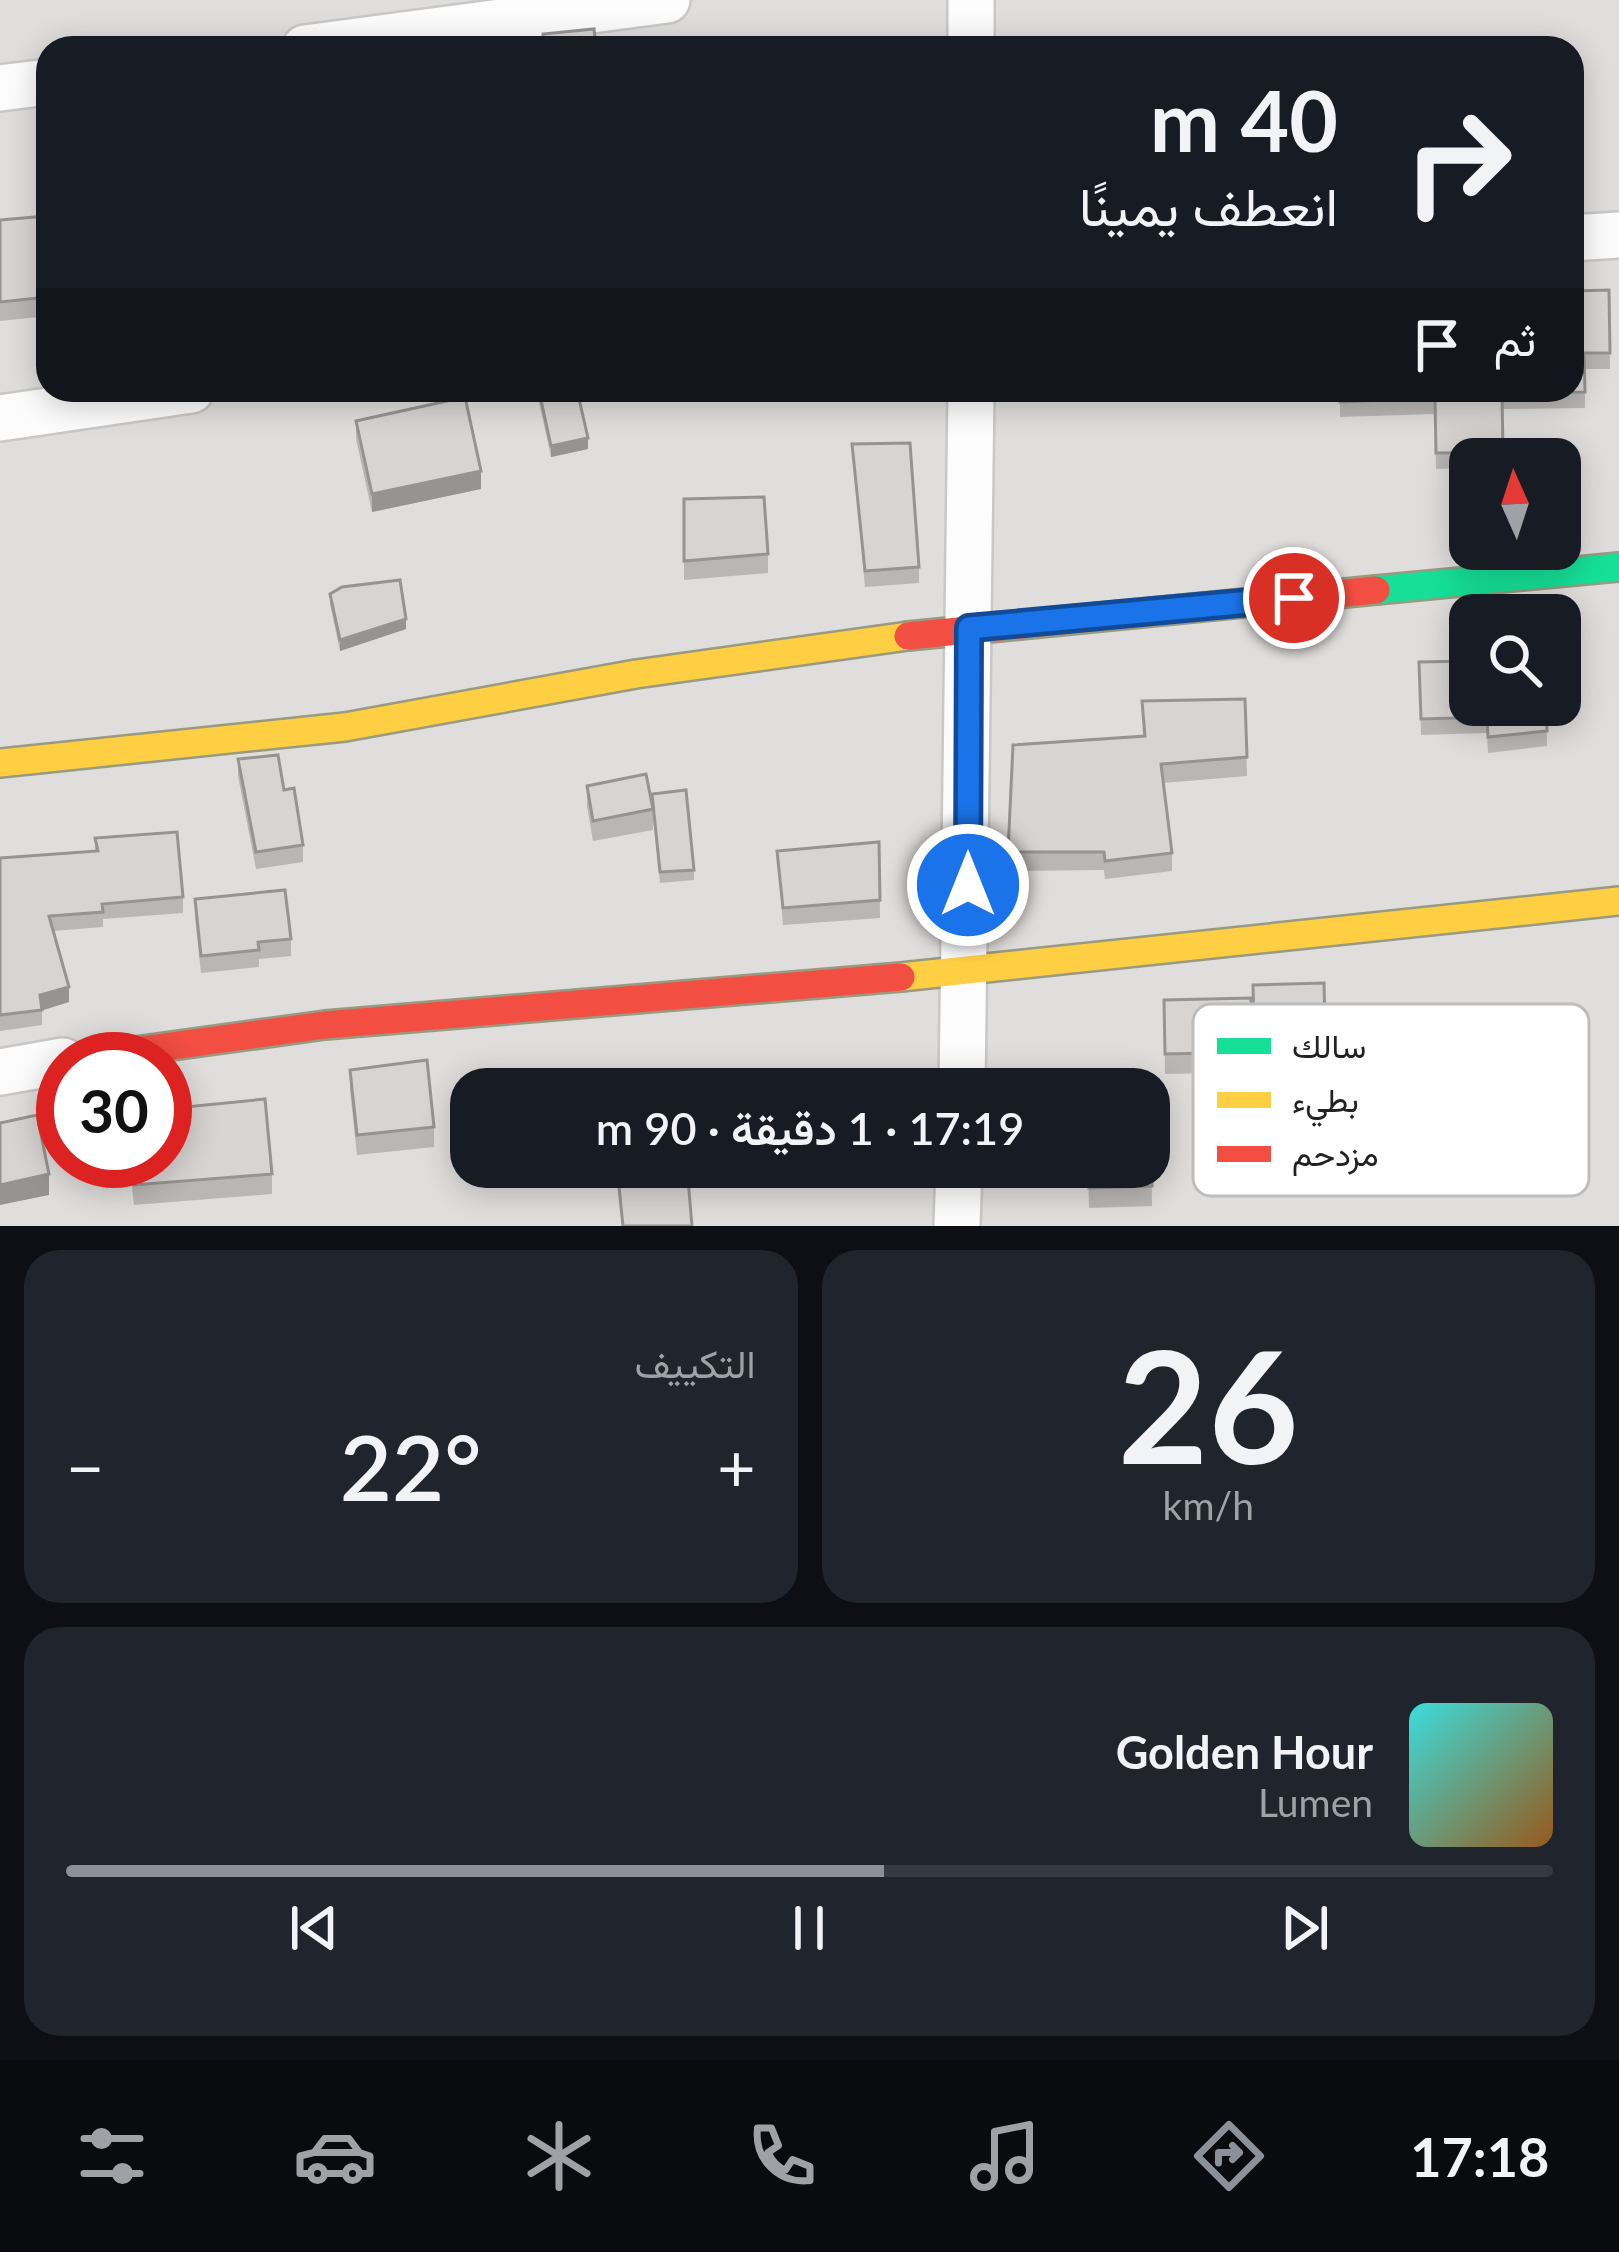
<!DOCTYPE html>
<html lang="ar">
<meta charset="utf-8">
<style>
:root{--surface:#171b24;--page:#20242c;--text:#f1f3f6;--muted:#9ea1a6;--line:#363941;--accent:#8c9099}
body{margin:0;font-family:Lato,Vazirmatn,sans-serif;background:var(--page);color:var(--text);direction:rtl;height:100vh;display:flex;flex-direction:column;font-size:45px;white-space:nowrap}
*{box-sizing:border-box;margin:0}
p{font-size:39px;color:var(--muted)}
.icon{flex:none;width:66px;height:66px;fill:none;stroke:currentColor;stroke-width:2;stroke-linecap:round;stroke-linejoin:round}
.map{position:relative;height:1226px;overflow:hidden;direction:ltr}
.drawer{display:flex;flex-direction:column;gap:24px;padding:24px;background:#0d0f14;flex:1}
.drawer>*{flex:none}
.guide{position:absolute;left:36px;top:36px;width:1548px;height:366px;border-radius:36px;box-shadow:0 6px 30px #0003;direction:rtl;background:#171b24;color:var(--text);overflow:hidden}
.needle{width:78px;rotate:357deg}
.tools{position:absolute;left:1449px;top:438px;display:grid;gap:24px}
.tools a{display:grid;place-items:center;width:132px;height:132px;border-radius:24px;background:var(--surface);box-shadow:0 6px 30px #0003;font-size:60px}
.speed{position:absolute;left:36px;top:1032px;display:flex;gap:24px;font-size:60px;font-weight:700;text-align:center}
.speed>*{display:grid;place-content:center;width:156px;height:156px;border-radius:50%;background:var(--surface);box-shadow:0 6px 30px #0003;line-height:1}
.speed .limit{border:18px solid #d22;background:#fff;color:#111}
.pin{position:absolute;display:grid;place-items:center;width:102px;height:102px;color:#fff;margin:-51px;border:6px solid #fff;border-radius:50%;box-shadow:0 3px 12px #0007}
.me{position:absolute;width:132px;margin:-66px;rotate:0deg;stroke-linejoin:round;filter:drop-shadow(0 0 9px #0008)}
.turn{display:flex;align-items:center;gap:42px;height:252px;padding:0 48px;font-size:54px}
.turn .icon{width:156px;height:156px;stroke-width:2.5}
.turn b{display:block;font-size:84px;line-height:102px}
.then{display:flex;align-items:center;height:114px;padding:0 48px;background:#0003;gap:24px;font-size:45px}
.big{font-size:90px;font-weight:600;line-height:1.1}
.drawer .card{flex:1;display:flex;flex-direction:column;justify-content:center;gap:18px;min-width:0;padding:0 42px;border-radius:36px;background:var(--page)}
.drawer .dial{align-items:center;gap:0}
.dial b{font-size:156px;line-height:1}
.song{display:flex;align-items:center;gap:36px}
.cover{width:144px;height:144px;border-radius:18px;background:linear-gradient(135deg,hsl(180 70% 55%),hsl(30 70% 35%))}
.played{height:12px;border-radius:6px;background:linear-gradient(90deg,var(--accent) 55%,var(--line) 55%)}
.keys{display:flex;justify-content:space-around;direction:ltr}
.heat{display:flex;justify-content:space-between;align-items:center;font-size:66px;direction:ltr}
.drawer .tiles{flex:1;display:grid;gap:24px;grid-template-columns:1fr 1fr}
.card:last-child{grid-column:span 2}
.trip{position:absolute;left:450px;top:1068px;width:720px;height:120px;border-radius:36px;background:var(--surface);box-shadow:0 6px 30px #0003;font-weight:600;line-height:120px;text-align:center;direction:rtl}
.tab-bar{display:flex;height:192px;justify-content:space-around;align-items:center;background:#090b0e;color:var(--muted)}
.tab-bar .icon{width:84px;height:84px}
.tab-bar .current{color:var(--accent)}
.tab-bar b{font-size:54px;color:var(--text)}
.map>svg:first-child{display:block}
.residential{fill:#dfdedc;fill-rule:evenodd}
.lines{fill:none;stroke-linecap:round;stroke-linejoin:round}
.street-casing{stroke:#c9c8c7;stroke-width:50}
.fast-casing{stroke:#999a82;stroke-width:32}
.slow-casing{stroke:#999a82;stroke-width:32}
.jam-casing{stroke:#999a82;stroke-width:32}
.street{stroke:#fdfcfc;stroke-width:45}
.fast{stroke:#16e098;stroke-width:27}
.slow{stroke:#ffcf43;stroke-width:27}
.jam{stroke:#f24e42;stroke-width:27}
.wall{fill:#b9b6b5}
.shaded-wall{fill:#969493}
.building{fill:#d7d4d2;stroke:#969493;stroke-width:3}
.route-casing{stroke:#114b97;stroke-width:30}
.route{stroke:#1a73e8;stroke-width:21}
.key{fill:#fff;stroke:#bdbdbd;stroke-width:3}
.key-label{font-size:33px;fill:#222}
</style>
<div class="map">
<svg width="1619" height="1226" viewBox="0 0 1619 1226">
<rect width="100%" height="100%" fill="#f0eeeb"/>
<path class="residential" d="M0,0H1619V1226H0ZM48,48H1572V390H48ZM1470,459H1560V549H1470ZM1470,615H1560V705H1470ZM63,1059H165V1161H63ZM471,1089H1149V1167H471Z"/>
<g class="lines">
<g class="street-casing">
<g id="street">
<polyline points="971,0 971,48"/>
<polyline points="305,48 667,0"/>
<polyline points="0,88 48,82"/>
<polyline points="1572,238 1619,235"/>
<polyline points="0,418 191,390"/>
<polyline points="0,1072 63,1061"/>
<polyline points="962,1089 971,390"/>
<polyline points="957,1226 959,1167"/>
</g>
</g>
<g class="fast-casing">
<polyline id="fast" points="1376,590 1619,567"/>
</g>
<g class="slow-casing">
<g id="slow">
<polyline points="0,763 345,727 636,674 908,636"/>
<polyline points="901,977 1619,901"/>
</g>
</g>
<g class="jam-casing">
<g id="jam">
<polyline points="908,636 1376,590"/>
<polyline points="77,1059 325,1025 901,977"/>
</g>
</g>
<use href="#street" class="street"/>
<use href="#fast" class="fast"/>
<use href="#slow" class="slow"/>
<use href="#jam" class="jam"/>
</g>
<g class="wall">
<polygon points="48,216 48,316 0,321 0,220"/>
<polygon points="1609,290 1610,369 1585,369 1585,408 1503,409 1503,459 1470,459 1470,468 1436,469 1435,414 1340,417 1340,390 1572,291"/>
<polygon points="539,391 588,449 551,457 539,402"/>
<polygon points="356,421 481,489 372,512 356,439"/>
<polygon points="852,444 919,567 919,583 865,587"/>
<polygon points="684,499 768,554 768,573 684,580"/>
<polygon points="330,594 406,629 340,651 330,604"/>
<polygon points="1419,662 1546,705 1547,746 1488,753 1487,733 1421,735"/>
<polygon points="1245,699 1247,776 1163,783 1172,853 1172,871 1105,879 1104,870 1008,871 1008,852 1143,736 1142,701"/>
<polygon points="238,759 284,790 303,845 303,862 256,869 238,776"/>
<polygon points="587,786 652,804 694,870 694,880 660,883 653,816 653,830 593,841 587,806"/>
<polygon points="95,838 183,897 183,913 103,919 103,927 53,931 69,1002 42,1010 42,1025 0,1031 0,858 95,851"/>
<polygon points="879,842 880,918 783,925 777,851"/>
<polygon points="195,899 291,939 291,956 259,959 259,967 201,973 195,917"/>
<polygon points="1324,983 1325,1044 1254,1045 1253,985"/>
<polygon points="1251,998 1251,1072 1165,1074 1164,1000"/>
<polygon points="350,1070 434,1127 434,1147 357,1155 350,1090"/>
<polygon points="1366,1071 1463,1113 1463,1133 1370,1141"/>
<polygon points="1151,1150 1152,1206 1089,1208 1088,1167"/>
<polygon points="129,1161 165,1161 272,1174 272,1194 134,1205"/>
</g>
<g class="shaded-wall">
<polygon points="588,438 588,449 551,457 551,446"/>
<polygon points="481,471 481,489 372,512 372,494"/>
<polygon points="406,619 406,629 340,651 340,640"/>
<polygon points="69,987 69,1002 40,1011 40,995"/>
<polygon points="49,1174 49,1195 0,1205 0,1185"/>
</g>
<g class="building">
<polygon points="594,29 596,48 544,48 543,34"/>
<polygon points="48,216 48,297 0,302 0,220"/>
<polygon points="1609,290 1610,353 1584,353 1585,392 1502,394 1503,452 1436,453 1435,398 1340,402 1340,390 1572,390 1572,291"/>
<polygon points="545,390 577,390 588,438 551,446 539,391"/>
<polygon points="465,397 481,471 372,494 356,421"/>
<polygon points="910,443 919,567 865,571 852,444"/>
<polygon points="764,497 768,554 684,561 684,499"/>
<polygon points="400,580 406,619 340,640 330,594 342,587"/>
<polygon points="1470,661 1470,705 1546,705 1547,731 1488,737 1487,717 1421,719 1419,662"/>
<polygon points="1245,699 1247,757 1161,764 1172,853 1105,861 1104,852 1008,852 1013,745 1145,736 1142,701"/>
<polygon points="278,755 284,790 294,788 303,845 256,852 238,759"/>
<polygon points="646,774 653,809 593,821 587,786"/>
<polygon points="686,790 694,870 660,872 652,794"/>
<polygon points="177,832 183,897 102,904 103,912 49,916 69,987 40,995 42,1010 0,1015 0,858 98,851 95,838"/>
<polygon points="879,842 880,900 783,908 777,851"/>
<polygon points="285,890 291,939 258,942 259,950 201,956 195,899"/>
<polygon points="1324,983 1325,1024 1254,1025 1253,985"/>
<polygon points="1251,998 1251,1052 1165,1054 1164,1000"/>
<polygon points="427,1060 434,1127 357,1135 350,1070"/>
<polygon points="265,1099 272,1174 134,1185 131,1161 165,1161 165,1109"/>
<polygon points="37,1115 49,1174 0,1185 0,1123"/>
<polygon points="1149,1150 1151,1150 1152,1186 1089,1188 1088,1167 1149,1167"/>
<polygon points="688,1179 692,1226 623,1226 619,1187"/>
</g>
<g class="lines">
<g class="route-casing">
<polyline id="route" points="968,885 969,628 1294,598"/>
</g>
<use href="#route" class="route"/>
</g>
<rect x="1193" y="1004" width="396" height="192" rx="18" class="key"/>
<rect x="1217" y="1038" width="54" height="16" fill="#16e098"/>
<rect x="1217" y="1092" width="54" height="16" fill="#ffcf43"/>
<rect x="1217" y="1146" width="54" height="16" fill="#f24e42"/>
<g class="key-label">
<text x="1292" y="1058">سالك</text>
<text x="1292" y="1112">بطيء</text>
<text x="1292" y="1166">مزدحم</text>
</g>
</svg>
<div class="tools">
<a><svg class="needle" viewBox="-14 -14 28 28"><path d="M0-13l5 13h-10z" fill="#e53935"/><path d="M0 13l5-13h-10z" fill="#9ea1a6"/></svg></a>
<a><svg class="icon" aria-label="search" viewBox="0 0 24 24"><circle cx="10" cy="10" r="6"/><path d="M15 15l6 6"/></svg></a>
</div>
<div class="speed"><div class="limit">30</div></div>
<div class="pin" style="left:1294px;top:598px;background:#d93025"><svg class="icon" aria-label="arrive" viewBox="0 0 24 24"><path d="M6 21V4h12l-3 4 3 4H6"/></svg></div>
<svg class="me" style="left:968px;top:885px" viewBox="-20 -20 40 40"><circle r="17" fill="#1a73e8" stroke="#fff" stroke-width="3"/><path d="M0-11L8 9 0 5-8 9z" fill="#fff"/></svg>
<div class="trip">17:19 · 1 دقيقة · 90 m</div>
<div class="guide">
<div class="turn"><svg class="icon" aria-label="right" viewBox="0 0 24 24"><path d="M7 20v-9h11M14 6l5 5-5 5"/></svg><div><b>40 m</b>انعطف يمينًا</div></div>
<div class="then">ثم<svg class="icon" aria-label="arrive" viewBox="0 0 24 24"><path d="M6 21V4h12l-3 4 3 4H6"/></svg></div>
</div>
</div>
<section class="drawer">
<div class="tiles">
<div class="card dial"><b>26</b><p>km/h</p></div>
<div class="card"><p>التكييف</p>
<div class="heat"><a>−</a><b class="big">22°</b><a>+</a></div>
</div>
<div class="card">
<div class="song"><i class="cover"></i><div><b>Golden Hour</b><p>Lumen</p></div></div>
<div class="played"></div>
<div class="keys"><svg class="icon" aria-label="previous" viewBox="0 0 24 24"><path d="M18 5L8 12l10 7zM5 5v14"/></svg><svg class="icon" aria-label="pause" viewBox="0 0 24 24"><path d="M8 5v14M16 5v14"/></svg><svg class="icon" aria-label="next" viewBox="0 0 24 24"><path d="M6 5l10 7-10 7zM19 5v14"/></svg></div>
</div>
</div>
</section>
<nav class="tab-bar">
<b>17:18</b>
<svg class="icon current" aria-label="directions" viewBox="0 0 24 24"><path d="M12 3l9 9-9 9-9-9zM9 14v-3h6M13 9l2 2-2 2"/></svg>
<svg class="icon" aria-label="music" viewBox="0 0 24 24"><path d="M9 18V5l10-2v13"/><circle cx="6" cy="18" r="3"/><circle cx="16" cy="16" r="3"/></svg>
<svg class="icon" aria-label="phone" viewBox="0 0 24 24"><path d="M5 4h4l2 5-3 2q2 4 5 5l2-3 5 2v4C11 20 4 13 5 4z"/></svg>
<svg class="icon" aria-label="climate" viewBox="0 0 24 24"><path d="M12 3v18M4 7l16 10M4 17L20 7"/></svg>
<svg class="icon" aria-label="car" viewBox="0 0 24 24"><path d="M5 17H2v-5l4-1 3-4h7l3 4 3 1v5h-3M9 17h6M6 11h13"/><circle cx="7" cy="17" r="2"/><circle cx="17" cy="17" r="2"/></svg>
<svg class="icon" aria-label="filters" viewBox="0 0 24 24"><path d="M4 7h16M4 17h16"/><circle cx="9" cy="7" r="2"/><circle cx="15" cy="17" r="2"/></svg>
</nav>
